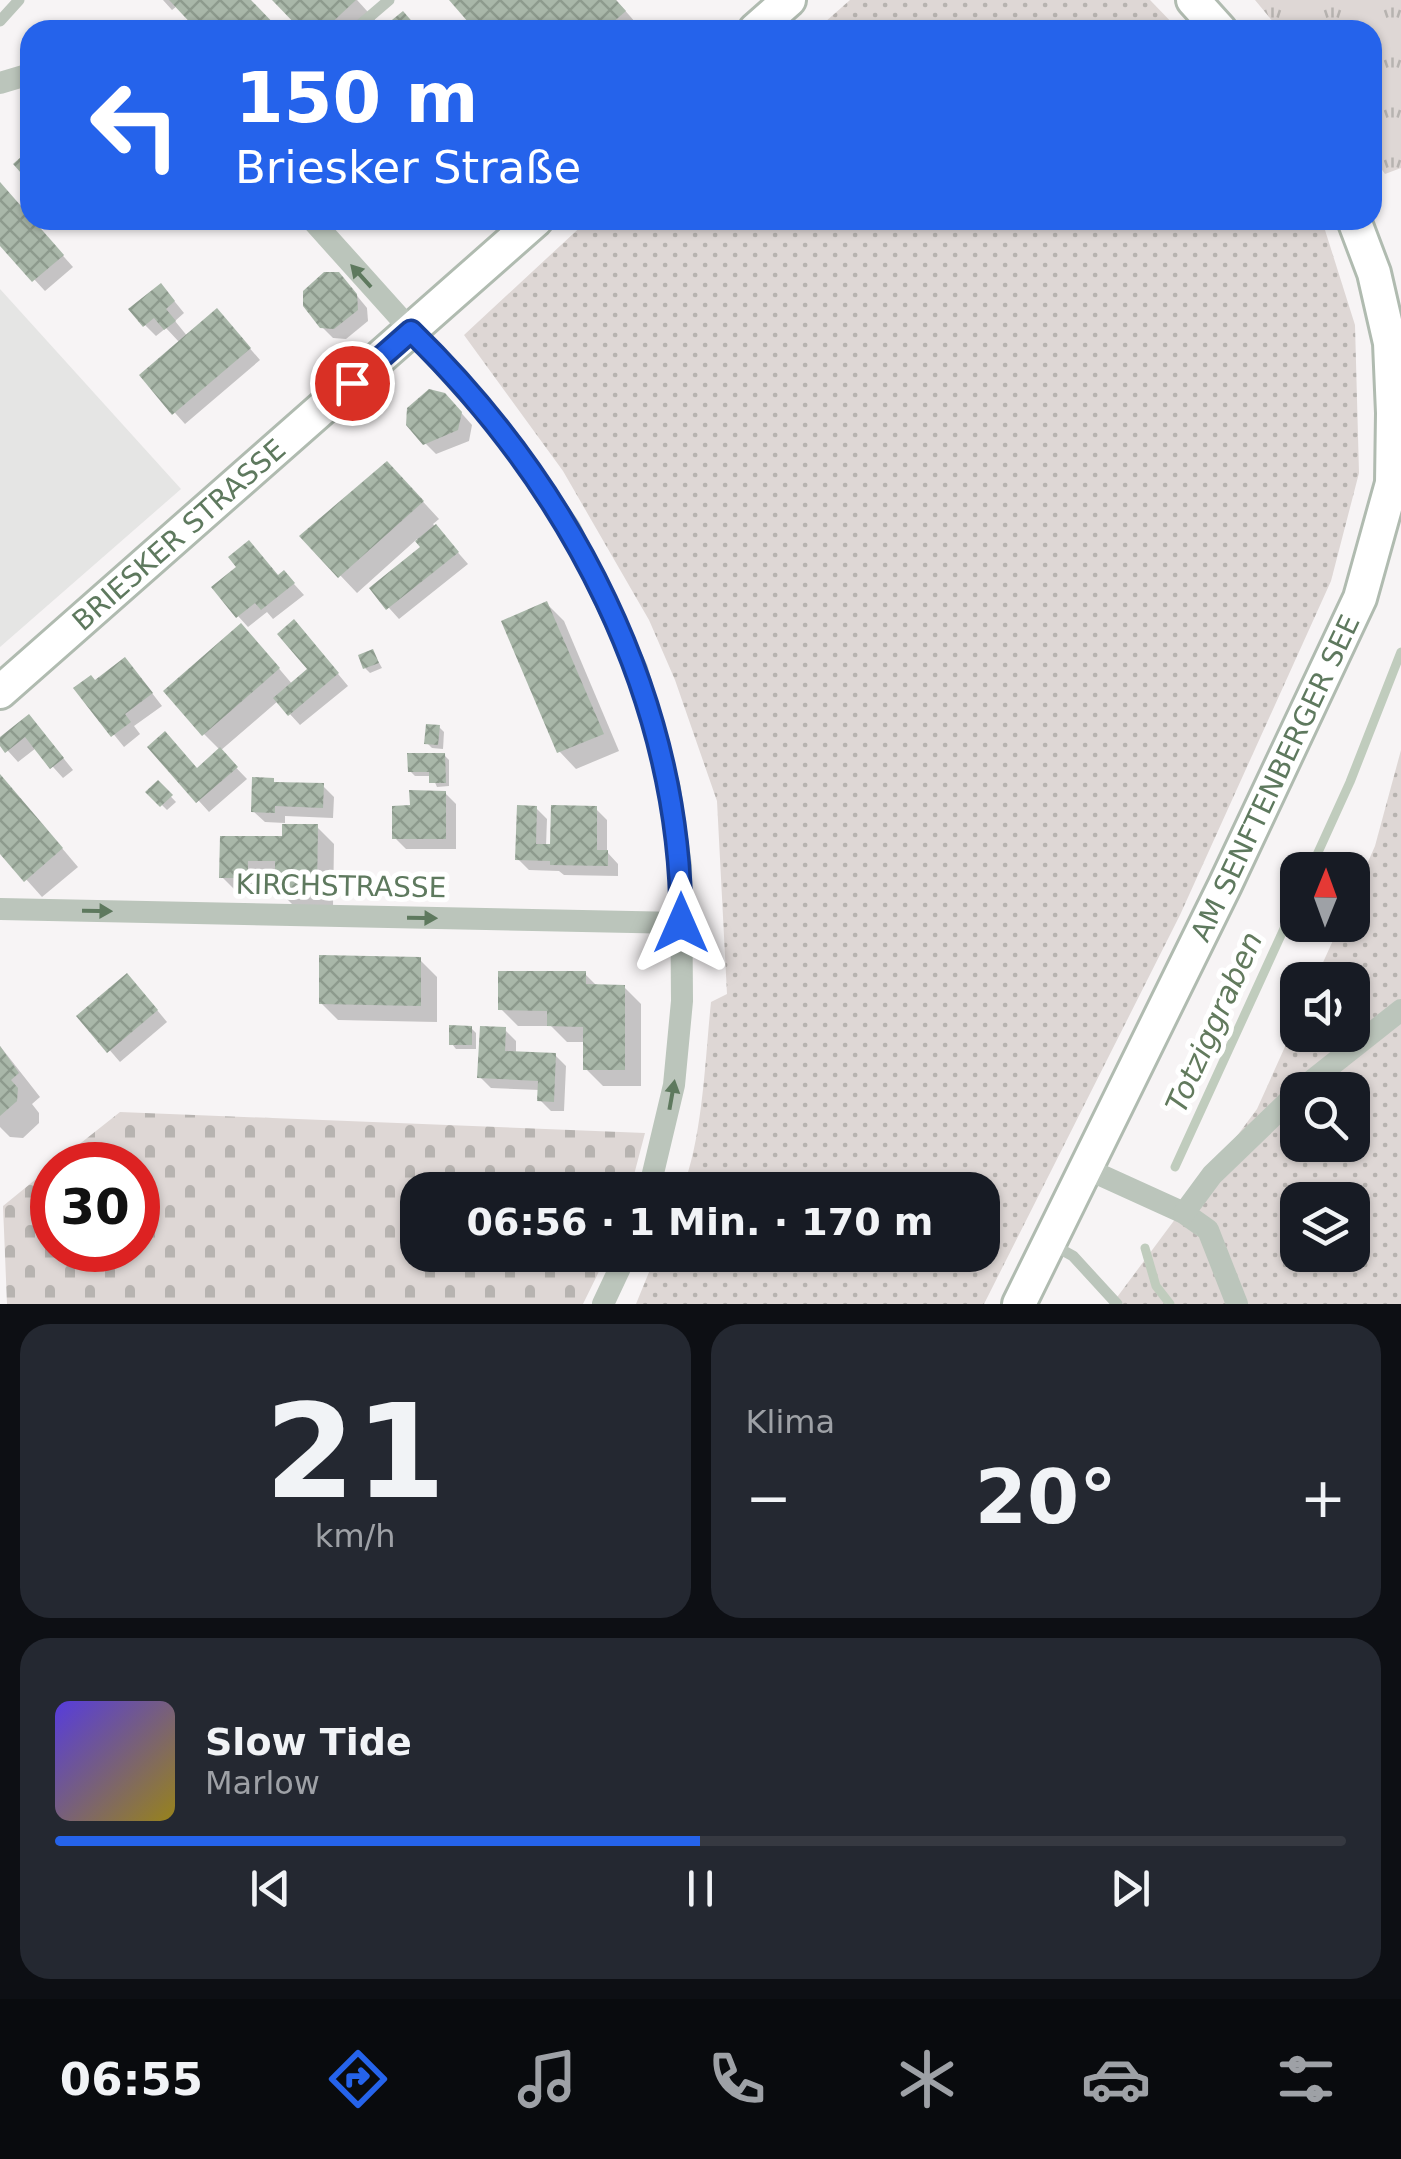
<!DOCTYPE html>
<html lang="de">
<meta charset="utf-8">
<style>
:root{--surface:#171b24;--page:#242831;--text:#f1f3f6;--muted:#9ea1a6;--line:#363941;--accent:#2563eb}
body{margin:0;font-family:"DejaVu Sans",sans-serif;background:var(--page);color:var(--text);height:100vh;display:flex;flex-direction:column;font-size:38px;white-space:nowrap}
*{box-sizing:border-box;margin:0}
p{font-size:32px;color:var(--muted)}
.icon{flex:none;width:55px;height:55px;fill:none;stroke:currentColor;stroke-width:2;stroke-linecap:round;stroke-linejoin:round}
.map{position:relative;height:1304px;overflow:hidden}
.drawer{display:flex;flex-direction:column;gap:20px;padding:20px;background:#0d0f14;flex:1}
.drawer>*{flex:none}
.guide{position:absolute;left:20px;top:20px;width:1362px;height:210px;border-radius:30px;box-shadow:0 2px 8px #0004;background:#2563eb;color:#fff;overflow:hidden}
.needle{width:65px;rotate:1deg}
.controls{position:absolute;left:1280px;top:852px;display:grid;gap:20px}
.controls a{display:grid;place-items:center;width:90px;height:90px;border-radius:20px;background:var(--surface);box-shadow:0 2px 8px #0004;font-size:50px}
.speed{position:absolute;left:30px;top:1142px;display:flex;gap:20px;font-size:50px;font-weight:700;text-align:center}
.speed>*{display:grid;place-content:center;width:130px;height:130px;border-radius:50%;background:var(--surface);box-shadow:0 2px 8px #0004;line-height:1}
.speed .limit{border:15px solid #d22;background:#fff;color:#111}
.pin{position:absolute;display:grid;place-items:center;width:85px;height:85px;color:#fff;margin:-42px;border:5px solid #fff;border-radius:50%;box-shadow:0 2px 10px #0007}
.me{position:absolute;width:110px;margin:-55px;rotate:0deg;stroke-linejoin:round;filter:drop-shadow(0 0 8px #0008)}
.turn{display:flex;align-items:center;gap:35px;height:210px;padding:0 50px;font-size:45px}
.turn .icon{width:130px;height:130px;stroke-width:2.5}
.turn b{display:block;font-size:70px;line-height:85px}
.big{font-size:75px;font-weight:700;line-height:1.1}
.drawer .card{flex:1;display:flex;flex-direction:column;justify-content:center;gap:15px;min-width:0;padding:0 35px;border-radius:30px;background:var(--page)}
.drawer .dial{align-items:center;gap:0}
.dial b{font-size:130px;line-height:1}
.song{display:flex;align-items:center;gap:30px}
.cover{width:120px;height:120px;border-radius:15px;background:linear-gradient(135deg,hsl(250 70% 55%),hsl(50 70% 35%))}
.played{height:10px;border-radius:5px;background:linear-gradient(90deg,var(--accent) 50%,var(--line) 50%)}
.keys{display:flex;justify-content:space-around;direction:ltr}
.heat{display:flex;justify-content:space-between;align-items:center;font-size:55px;direction:ltr}
.drawer .tiles{flex:1;display:grid;gap:20px;grid-template-columns:1fr 1fr}
.card:last-child{grid-column:span 2}
.trip{position:absolute;left:400px;top:1172px;width:600px;height:100px;border-radius:30px;background:var(--surface);box-shadow:0 2px 8px #0004;font-weight:700;line-height:100px;text-align:center}
.tab-bar{display:flex;height:160px;justify-content:space-around;align-items:center;background:#090b0e;color:var(--muted)}
.tab-bar .icon{width:70px;height:70px}
.tab-bar .selected{color:var(--accent)}
.tab-bar b{font-size:45px;color:var(--text)}
.map>svg:first-child{display:block}
.built{fill:#e5e5e4}
.grass{fill:url(#grass-tufts)}
.cemetery{fill:url(#cemetery-stones)}
.park{fill:url(#park-dots);fill-rule:evenodd}
.shadow{fill:#0003}
.lines{fill:none;stroke-linecap:round;stroke-linejoin:round}
.stream{stroke:#c0ccbd;stroke-width:9}
.building{fill:url(#building-cross-hatch)}
.secondary-casing{stroke:#b0bbb0;stroke-width:38}
.lane{stroke:#bbc5bb;stroke-width:11}
.street{stroke:#bbc5bb;stroke-width:22}
.secondary{stroke:#fff;stroke-width:32}
.oneway{fill:#5e795e}
.route-casing{stroke:#184099;stroke-width:25}
.route{stroke:#2563eb;stroke-width:18}
.labels{text-anchor:middle;dominant-baseline:central;stroke-width:10;stroke-linejoin:round;paint-order:stroke}
.street-label{font-size:28px;fill:#5e795e;stroke:#fff}
.water-label{font-size:30px;font-style:italic;fill:#627a5d;stroke:#fff}
</style>
<div class="map">
<svg width="1401" height="1304" viewBox="0 0 1401 1304">
<defs>
<pattern id="grass-tufts" width="24" height="20" patternUnits="userSpaceOnUse" patternTransform="scale(2.5)"><rect width="24" height="20" fill="#ded7d5"/><path d="M3 7l-1-3M5 7V3M7 7l1-3M15 17l-1-3M17 17v-4M19 17l1-3" fill="none" stroke="#b7b3b0"/></pattern>
<pattern id="cemetery-stones" width="16" height="16" patternUnits="userSpaceOnUse" patternTransform="scale(2.5)"><rect width="16" height="16" fill="#ded7d5"/><path d="M2 7V4a2 2 0 0 1 4 0v3zM10 15v-3a2 2 0 0 1 4 0v3z" fill="#b7b3b0"/></pattern>
<pattern id="park-dots" width="8" height="8" patternUnits="userSpaceOnUse" patternTransform="scale(2.5)"><rect width="8" height="8" fill="#ded7d5"/><path d="M2 2h.1M6 6h.1" fill="none" stroke="#b7b3b0" stroke-width="1.8" stroke-linecap="round"/></pattern>
<pattern id="building-cross-hatch" width="8" height="8" patternUnits="userSpaceOnUse" patternTransform="scale(2.5)"><rect width="8" height="8" fill="#a9b7a9"/><path d="M0 0l8 8M0 8l8-8" fill="none" stroke="#8d9a8d"/></pattern>
</defs>
<rect width="100%" height="100%" fill="#f7f4f5"/>
<polygon class="built" points="0,289 181,489 0,647"/>
<polygon class="grass" points="1255,0 1401,0 1401,168 1385,174 1373,157 1372,30 1280,30"/>
<polygon class="cemetery" points="120,1112 645,1133 630,1190 418,1190 418,1255 607,1255 583,1304 7,1304 3,1206 52,1166 52,1250 138,1250 138,1165 53,1165"/>
<g class="park">
<polygon points="850,0 1150,0 1179,30 816,30"/>
<path d="M588,220H1319L1325,230L1355,325L1359,473L1331,581L1180,915L984,1304H636L656,1255H982V1190H682C703,1137 705,1059 711,1002L727,994L717,801L675,680L649,620L563,471L464,335Z"/>
<path d="M1401,750V1304H1112L1257,1109L1297,1020L1298,1035H1352V980H1315L1340,925H1352L1353,896L1375,846ZM1298,1090H1352V1145H1298ZM1298,1200H1352V1255H1298Z"/>
</g>
<g class="shadow">
<polygon points="163,0 248,0 277,30 200,30 177,6 172,10"/>
<polygon points="276,0 357,0 378,23 370,30 305,30"/>
<polygon points="452,0 616,0 642,30 478,30"/>
<polygon points="0,185 73,267 45,291 0,242"/>
<polygon points="349,286 367,308 368,321 346,339 333,338 321,326"/>
<polygon points="171,297 184,313 175,321 188,337 228,323 260,360 185,424 142,376 180,343 166,328 156,336 145,325"/>
<polygon points="456,407 472,425 469,441 436,454 425,443"/>
<polygon points="404,481 439,519 433,524 468,564 399,619 372,589 424,547 417,539 357,593 303,536"/>
<polygon points="284,573 304,595 273,619 267,612 248,627 238,616"/>
<polygon points="547,604 564,621 619,751 576,769 560,752"/>
<polygon points="305,634 348,686 300,725 278,701 220,751 247,779 209,812 150,747 197,771 220,750 204,734 258,644 293,685 311,670"/>
<polygon points="373,652 382,668 370,673 365,668"/>
<polygon points="135,671 162,706 134,726 140,734 124,747 77,689"/>
<polygon points="439,727 444,732 443,749 432,748 427,743"/>
<polygon points="39,728 73,770 63,778 36,748 18,762 0,742"/>
<polygon points="444,755 449,760 449,786 437,787 432,776 415,776 410,771"/>
<polygon points="0,775 78,867 42,897 0,850"/>
<polygon points="273,781 277,785 323,786 334,797 333,818 285,816 285,823 265,822 253,811"/>
<polygon points="158,783 176,802 167,810 149,792"/>
<polygon points="445,793 456,804 456,849 406,849 395,838 412,808"/>
<polygon points="536,808 547,819 546,846 552,847 596,809 607,820 607,852 618,864 618,876 564,875 559,871 529,870 518,859"/>
<polygon points="317,827 334,844 333,907 294,906 277,889 277,877 264,877 264,894 239,894 222,877 285,838"/>
<polygon points="420,960 437,977 437,1022 338,1020 321,1003"/>
<polygon points="585,974 598,987 624,987 641,1004 641,1086 603,1086 586,1069 586,1042 567,1042 551,1026 518,1026 501,1009"/>
<polygon points="138,987 167,1022 120,1062 80,1016"/>
<polygon points="471,1028 476,1033 476,1049 456,1049 452,1044"/>
<polygon points="505,1030 516,1041 516,1054 555,1055 566,1066 564,1111 551,1111 540,1100 540,1090 491,1088 480,1077"/>
<polygon points="0,1046 40,1097 32,1104 39,1113 39,1123 23,1138 10,1137 0,1127"/>
</g>
<g class="lines">
<g class="stream">
<polyline points="1310,870 1350,782 1401,652"/>
<polyline points="1175,1167 1298,898"/>
<polyline points="1145,1248 1156,1286 1170,1304"/>
</g>
</g>
<g class="building">
<polygon points="169,0 251,0 280,30 197,30"/>
<polygon points="272,0 356,0 324,30 301,30"/>
<polygon points="449,0 616,0 626,11 604,30 475,30"/>
<polygon points="403,11 416,26 410,30 392,30 387,24"/>
<polygon points="30,149 30,183 13,164"/>
<polygon points="0,182 64,255 32,282 0,246"/>
<polygon points="324,272 339,272 357,294 358,310 334,329 320,328 303,306 303,291"/>
<polygon points="161,283 175,301 166,309 176,321 164,330 154,318 143,327 128,309"/>
<polygon points="217,308 251,348 172,415 139,375"/>
<polygon points="429,389 445,393 462,412 458,430 423,445 406,425 407,408"/>
<polygon points="387,461 424,501 338,578 299,536"/>
<polygon points="436,524 459,552 386,610 369,588 420,547 415,541"/>
<polygon points="249,540 278,575 284,570 295,583 261,610 255,603 236,618 211,587 236,567 228,557"/>
<polygon points="547,601 604,734 557,753 501,621"/>
<polygon points="294,619 339,673 288,716 273,698 307,669 277,634"/>
<polygon points="241,623 280,668 202,736 163,691"/>
<polygon points="373,649 379,663 363,669 358,655"/>
<polygon points="125,657 153,693 125,714 131,722 111,737 73,688 91,675 95,680"/>
<polygon points="29,714 64,758 50,769 25,737 5,753 0,746 0,737"/>
<polygon points="426,724 440,725 438,745 424,744"/>
<polygon points="165,731 197,768 220,747 238,767 196,803 147,747"/>
<polygon points="407,753 445,753 446,783 429,783 429,772 408,772"/>
<polygon points="0,774 63,848 24,882 0,854"/>
<polygon points="252,777 274,778 274,782 324,783 323,808 275,806 275,813 251,812"/>
<polygon points="158,780 173,795 160,807 145,792"/>
<polygon points="409,790 446,791 446,839 392,839 392,806 410,805"/>
<polygon points="517,805 537,806 536,844 550,844 551,805 597,806 597,850 608,850 608,866 550,865 550,861 515,860"/>
<polygon points="282,824 318,824 317,891 275,890 275,861 248,861 248,878 219,878 220,836 282,836"/>
<polygon points="319,955 421,957 421,1006 319,1004"/>
<polygon points="498,971 586,971 586,984 625,985 625,1070 583,1070 583,1027 547,1026 547,1011 498,1010"/>
<polygon points="127,973 158,1010 107,1053 76,1016"/>
<polygon points="449,1025 472,1026 472,1045 449,1045"/>
<polygon points="480,1026 506,1027 505,1051 556,1053 554,1102 537,1101 538,1081 477,1078"/>
<polygon points="0,1046 19,1073 11,1080 18,1088 17,1101 0,1116"/>
</g>
<g class="lines">
<g class="secondary-casing">
<g id="secondary">
<polyline points="1193,0 1220,30"/>
<polyline points="755,30 789,0"/>
<path id="s1" d="M0,692L536,220"/>
<path id="s2" d="M1019,1304L1225,885L1360,598L1392,483L1393,413L1390,343L1374,273L1354,220"/>
</g>
</g>
<g class="lane">
<polyline points="0,21 19,0"/>
<polyline points="354,30 389,0"/>
<polyline points="1053,1245 1073,1256 1117,1304"/>
</g>
<g class="street">
<polyline points="0,83 30,74"/>
<polyline points="312,220 507,437 570,528 637,669 670,789 681,866 682,1001 674,1085 649,1190"/>
<polyline points="0,909 681,923"/>
<polyline points="1300,1090 1401,1010"/>
<polyline points="1085,1168 1184,1213 1208,1230 1237,1304"/>
<polyline points="1184,1213 1212,1175 1298,1092"/>
<polyline points="603,1304 626,1255"/>
</g>
<use href="#secondary" class="secondary"/>
</g>
<defs><path id="oneway-solid" d="M-6-.8H1V-3.2L6.5 0L1 3.2V.8H-6Z" transform="scale(2.5)"/></defs>
<g class="oneway">
<use href="#oneway-solid" transform="translate(361 276) rotate(-132)"/>
<use href="#oneway-solid" transform="translate(97 911) rotate(1)"/>
<use href="#oneway-solid" transform="translate(422 918) rotate(1)"/>
<use href="#oneway-solid" transform="translate(672 1095) rotate(-80)"/>
</g>
<g class="lines">
<g class="route-casing">
<path id="route" d="M352,383L411,331C571,487 681,697 681,923"/>
</g>
<use href="#route" class="route"/>
</g>
<g class="labels">
<g class="street-label">
<text stroke="none"><textPath href="#s1" startOffset="238">BRIESKER STRASSE</textPath></text>
<text stroke="none"><textPath href="#s2" startOffset="585">AM SENFTENBERGER SEE</textPath></text>
<text transform="translate(341 886) rotate(1)">KIRCHSTRASSE</text>
</g>
<g class="water-label">
<text transform="translate(1214 1022) rotate(-66)">Totziggraben</text>
</g>
</g>
</svg>
<div class="controls">
<a><svg class="needle" viewBox="-14 -14 28 28"><path d="M0-13l5 13h-10z" fill="#e53935"/><path d="M0 13l5-13h-10z" fill="#9ea1a6"/></svg></a>
<a><svg class="icon" aria-label="sound" viewBox="0 0 24 24"><path d="M4 9h4l5-4v14l-5-4H4zM17 9q2 3 0 6"/></svg></a>
<a><svg class="icon" aria-label="search" viewBox="0 0 24 24"><circle cx="10" cy="10" r="6"/><path d="M15 15l6 6"/></svg></a>
<a><svg class="icon" aria-label="layers" viewBox="0 0 24 24"><path d="M12 4l9 5-9 5-9-5zM3 14l9 5 9-5"/></svg></a>
</div>
<div class="speed"><div class="limit">30</div></div>
<div class="pin" style="left:352px;top:383px;background:#d93025"><svg class="icon" aria-label="arrive" viewBox="0 0 24 24"><path d="M6 21V4h12l-3 4 3 4H6"/></svg></div>
<svg class="me" style="left:681px;top:923px" viewBox="-20 -20 40 40"><path d="M0-17L14 15 0 8-14 15z" fill="#2563eb" stroke="#fff" stroke-width="4"/></svg>
<div class="trip">06:56 · 1 Min. · 170 m</div>
<div class="guide">
<div class="turn"><svg class="icon" aria-label="left" viewBox="0 0 24 24"><path d="M17 20v-9H6M10 6l-5 5 5 5"/></svg><div><b>150 m</b>Briesker Straße</div></div>
</div>
</div>
<section class="drawer">
<div class="tiles">
<div class="card dial"><b>21</b><p>km/h</p></div>
<div class="card"><p>Klima</p>
<div class="heat"><a>−</a><b class="big">20°</b><a>+</a></div>
</div>
<div class="card">
<div class="song"><i class="cover"></i><div><b>Slow Tide</b><p>Marlow</p></div></div>
<div class="played"></div>
<div class="keys"><svg class="icon" aria-label="previous" viewBox="0 0 24 24"><path d="M18 5L8 12l10 7zM5 5v14"/></svg><svg class="icon" aria-label="pause" viewBox="0 0 24 24"><path d="M8 5v14M16 5v14"/></svg><svg class="icon" aria-label="next" viewBox="0 0 24 24"><path d="M6 5l10 7-10 7zM19 5v14"/></svg></div>
</div>
</div>
</section>
<nav class="tab-bar">
<b>06:55</b>
<svg class="icon selected" aria-label="directions" viewBox="0 0 24 24"><path d="M12 3l9 9-9 9-9-9zM9 14v-3h6M13 9l2 2-2 2"/></svg>
<svg class="icon" aria-label="music" viewBox="0 0 24 24"><path d="M9 18V5l10-2v13"/><circle cx="6" cy="18" r="3"/><circle cx="16" cy="16" r="3"/></svg>
<svg class="icon" aria-label="phone" viewBox="0 0 24 24"><path d="M5 4h4l2 5-3 2q2 4 5 5l2-3 5 2v4C11 20 4 13 5 4z"/></svg>
<svg class="icon" aria-label="climate" viewBox="0 0 24 24"><path d="M12 3v18M4 7l16 10M4 17L20 7"/></svg>
<svg class="icon" aria-label="car" viewBox="0 0 24 24"><path d="M5 17H2v-5l4-1 3-4h7l3 4 3 1v5h-3M9 17h6M6 11h13"/><circle cx="7" cy="17" r="2"/><circle cx="17" cy="17" r="2"/></svg>
<svg class="icon" aria-label="filters" viewBox="0 0 24 24"><path d="M4 7h16M4 17h16"/><circle cx="9" cy="7" r="2"/><circle cx="15" cy="17" r="2"/></svg>
</nav>
